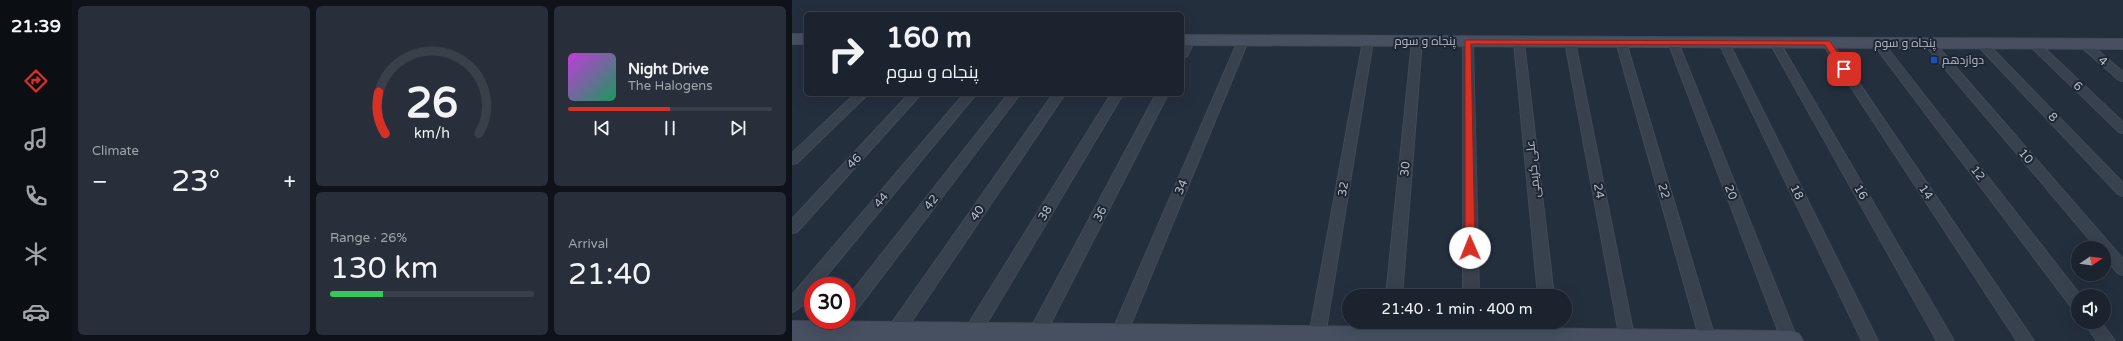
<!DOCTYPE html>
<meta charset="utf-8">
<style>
:root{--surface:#1b232e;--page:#282f3a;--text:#f1f3f6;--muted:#a0a4aa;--line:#39404a;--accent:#d93025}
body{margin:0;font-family:"Varela Round",Cairo,sans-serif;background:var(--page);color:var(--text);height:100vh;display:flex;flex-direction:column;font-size:15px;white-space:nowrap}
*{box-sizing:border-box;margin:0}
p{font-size:13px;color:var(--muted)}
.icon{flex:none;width:22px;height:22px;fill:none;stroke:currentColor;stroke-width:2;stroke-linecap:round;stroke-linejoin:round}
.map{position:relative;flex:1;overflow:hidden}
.details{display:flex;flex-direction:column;gap:6px;padding:6px;background:#0f1319;width:720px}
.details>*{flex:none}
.guide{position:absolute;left:12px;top:12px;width:380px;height:84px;border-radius:6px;box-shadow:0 4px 16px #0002,0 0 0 1px var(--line);background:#1b232e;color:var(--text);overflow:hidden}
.needle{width:26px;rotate:77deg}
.controls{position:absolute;left:1279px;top:241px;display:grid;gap:8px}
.controls a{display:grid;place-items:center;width:40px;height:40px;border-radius:50%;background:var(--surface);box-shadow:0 4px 16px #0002,0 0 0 1px var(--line);font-size:20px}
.speed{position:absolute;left:12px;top:277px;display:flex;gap:8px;font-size:20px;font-weight:700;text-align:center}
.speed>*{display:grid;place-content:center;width:52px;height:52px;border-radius:50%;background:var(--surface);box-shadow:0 4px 16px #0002,0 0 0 1px var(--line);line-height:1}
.speed .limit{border:6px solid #d22;background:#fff;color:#111}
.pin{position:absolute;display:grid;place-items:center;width:34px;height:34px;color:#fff;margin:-17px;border-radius:8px;box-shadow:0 2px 6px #0006}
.me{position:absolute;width:44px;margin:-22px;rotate:359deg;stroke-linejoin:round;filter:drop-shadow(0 0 3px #0008)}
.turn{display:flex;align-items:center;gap:14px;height:84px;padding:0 16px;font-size:18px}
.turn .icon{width:52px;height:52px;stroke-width:2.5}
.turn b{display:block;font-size:28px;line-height:34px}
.big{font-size:30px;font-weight:600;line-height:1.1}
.details .card{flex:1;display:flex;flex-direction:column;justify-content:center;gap:6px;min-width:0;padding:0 14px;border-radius:6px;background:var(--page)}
.details .dial{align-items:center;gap:0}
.dial svg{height:104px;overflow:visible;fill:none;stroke:var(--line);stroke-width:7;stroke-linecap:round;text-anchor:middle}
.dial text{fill:var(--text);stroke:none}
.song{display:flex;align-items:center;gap:12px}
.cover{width:48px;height:48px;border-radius:6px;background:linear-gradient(135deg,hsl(290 70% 55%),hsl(150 70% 35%))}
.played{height:4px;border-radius:2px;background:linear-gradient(90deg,var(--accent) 50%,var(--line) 50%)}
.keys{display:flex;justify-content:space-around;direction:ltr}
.heat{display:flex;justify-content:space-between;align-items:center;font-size:22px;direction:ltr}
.charge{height:6px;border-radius:3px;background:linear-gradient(90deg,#34c759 26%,var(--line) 0)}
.details .tiles{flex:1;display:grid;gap:6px;grid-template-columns:repeat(3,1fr)}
.card:first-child{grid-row:span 2}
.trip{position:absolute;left:550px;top:289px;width:230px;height:40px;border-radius:20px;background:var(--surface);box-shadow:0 4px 16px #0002,0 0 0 1px var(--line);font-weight:600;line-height:40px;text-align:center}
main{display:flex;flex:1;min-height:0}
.tabs{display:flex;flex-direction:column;width:72px;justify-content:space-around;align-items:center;background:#0b0e12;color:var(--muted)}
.tabs .icon{width:28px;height:28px}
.tabs .current{color:var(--accent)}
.tabs b{font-size:18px;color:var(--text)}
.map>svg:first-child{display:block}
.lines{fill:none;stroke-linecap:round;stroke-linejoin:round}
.street-casing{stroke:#414a57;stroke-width:2}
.secondary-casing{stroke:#414a57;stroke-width:2}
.street{fill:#38414e;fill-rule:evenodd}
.secondary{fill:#465061;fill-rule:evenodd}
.route{fill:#d93025;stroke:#8d1f18}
.transit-dot{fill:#1a4fb4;stroke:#1d2633;stroke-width:1.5}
.labels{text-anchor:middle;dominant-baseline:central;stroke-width:4;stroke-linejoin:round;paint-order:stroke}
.street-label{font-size:12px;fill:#b4bcc9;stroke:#1d2633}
.poi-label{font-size:12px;fill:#b4bcc9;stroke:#1d2633;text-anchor:start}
</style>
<main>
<nav class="tabs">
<b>21:39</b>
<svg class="icon current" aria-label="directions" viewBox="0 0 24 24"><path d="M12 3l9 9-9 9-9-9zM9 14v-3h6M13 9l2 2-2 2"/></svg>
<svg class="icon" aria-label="music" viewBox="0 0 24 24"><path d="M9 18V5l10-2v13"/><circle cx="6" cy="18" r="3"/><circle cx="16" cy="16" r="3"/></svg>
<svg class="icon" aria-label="phone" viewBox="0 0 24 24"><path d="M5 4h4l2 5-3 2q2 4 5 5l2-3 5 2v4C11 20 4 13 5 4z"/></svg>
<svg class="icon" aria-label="climate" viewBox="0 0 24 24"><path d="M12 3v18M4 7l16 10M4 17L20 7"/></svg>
<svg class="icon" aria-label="car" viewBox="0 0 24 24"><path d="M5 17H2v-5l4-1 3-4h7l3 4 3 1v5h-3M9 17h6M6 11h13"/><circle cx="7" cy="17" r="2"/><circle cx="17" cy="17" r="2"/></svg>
</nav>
<section class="details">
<div class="tiles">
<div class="card"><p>Climate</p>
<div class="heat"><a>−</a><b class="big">23°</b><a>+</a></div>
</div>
<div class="card dial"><svg viewBox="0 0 100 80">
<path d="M14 69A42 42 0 1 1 86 69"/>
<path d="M14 69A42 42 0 0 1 9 37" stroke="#d93025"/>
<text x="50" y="56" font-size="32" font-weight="700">26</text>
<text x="50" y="72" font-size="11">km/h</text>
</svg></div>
<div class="card">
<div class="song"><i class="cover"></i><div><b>Night Drive</b><p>The Halogens</p></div></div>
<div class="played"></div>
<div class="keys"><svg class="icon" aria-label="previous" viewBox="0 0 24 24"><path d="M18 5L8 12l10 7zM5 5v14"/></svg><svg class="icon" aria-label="pause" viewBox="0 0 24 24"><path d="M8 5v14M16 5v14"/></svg><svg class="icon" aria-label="next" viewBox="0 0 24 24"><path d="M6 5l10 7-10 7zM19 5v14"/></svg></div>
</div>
<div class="card"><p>Range · 26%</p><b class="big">130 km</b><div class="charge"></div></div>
<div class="card"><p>Arrival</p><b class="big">21:40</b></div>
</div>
</section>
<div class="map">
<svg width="1331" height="341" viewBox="0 0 1331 341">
<rect width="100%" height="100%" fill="#242f3e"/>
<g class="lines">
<g class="street-casing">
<g id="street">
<polygon points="398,37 403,40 395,56 390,59 390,45 394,38"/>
<polygon points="451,38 456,41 332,341 316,341 446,41"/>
<polygon points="576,38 581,41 533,336 531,341 520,341 517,336 571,41"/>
<polygon points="625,38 630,41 610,296 594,296 620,41"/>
<polygon points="676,39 681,42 687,296 671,296 671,42"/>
<polygon points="727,39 732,42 762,296 746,296 722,42"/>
<polygon points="778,39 783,42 843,341 829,341 828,339 773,42"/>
<polygon points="829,39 834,42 924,341 908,340 824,42"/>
<polygon points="881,39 886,42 1006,341 990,341 876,42"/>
<polygon points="932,40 937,43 1086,341 1070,341 927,43"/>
<polygon points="983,40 988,43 1162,341 1145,341 978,43"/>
<polygon points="1035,40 1040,43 1242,341 1225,341 1030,43"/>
<polygon points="1086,40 1090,41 1289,296 1286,296 1286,310 1280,308 1082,45 1081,43 1082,41"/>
<polygon points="1137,40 1141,41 1331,259 1331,275 1326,273 1312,257 1312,248 1305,248 1133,45 1132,43 1133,41"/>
<polygon points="1190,41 1194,42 1331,183 1331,196 1326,194 1186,46 1185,44 1186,42"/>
<polygon points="1242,41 1246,42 1331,122 1331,133 1327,132 1238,46 1237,44 1238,42"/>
<polygon points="1292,41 1296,42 1331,72 1331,81 1327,80 1288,46 1287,44 1288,42"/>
<polygon points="63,94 76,94 5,163 0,164 0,153"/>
<polygon points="117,94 129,94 5,232 0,233 0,219"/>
<path d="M172,94H184L26,286H21C21,296 9,309 0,312V295Z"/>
<polygon points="216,94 228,94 61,315 55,316 55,298"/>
<polygon points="261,94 273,94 109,337 103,339 97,337 95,332 97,327"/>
<polygon points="319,94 331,94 186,338 180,340 174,338 172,333 174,328"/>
<polygon points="364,94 376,94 251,338 245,340 239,338 237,333 239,328"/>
<polygon points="592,322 608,322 604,341 592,341 590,337"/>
<polygon points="671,322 687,322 686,341 672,341"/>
<polygon points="748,322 764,322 765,341 751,341"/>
<polygon points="1292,322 1309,322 1323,341 1305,341"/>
</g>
</g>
<g class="secondary-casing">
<g id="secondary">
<rect x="0" y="34" width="14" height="10"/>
<polygon points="390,35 1331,39 1331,49 390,45"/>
<polygon points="0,321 999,331 1007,334 1011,341 0,341"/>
</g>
</g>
<use href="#street" class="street"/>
<use href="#secondary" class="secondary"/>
</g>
<polygon class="route" points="673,40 1035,41 1038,41 1056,69 1049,71 1033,45 679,44 683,248 678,252 673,248"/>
<rect class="transit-dot" x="1138" y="56" width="8" height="8" rx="2"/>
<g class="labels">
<g class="street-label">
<text x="633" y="41">پنجاه و سوم</text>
<text x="1113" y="43">پنجاه و سوم</text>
<text transform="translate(1311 61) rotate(41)">4</text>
<text transform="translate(1286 86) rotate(44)">6</text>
<text transform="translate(1261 117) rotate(46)">8</text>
<text transform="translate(1234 156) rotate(49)">10</text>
<text transform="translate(62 161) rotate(-47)">46</text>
<text transform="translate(613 169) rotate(-85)">30</text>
<text transform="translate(741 169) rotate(-96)">علی کریمی</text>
<text transform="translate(1186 173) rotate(52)">12</text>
<text transform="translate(389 187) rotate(-67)">34</text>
<text transform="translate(551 189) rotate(-80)">32</text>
<text transform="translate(807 191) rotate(79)">24</text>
<text transform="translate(872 191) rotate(74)">22</text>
<text transform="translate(939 192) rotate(69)">20</text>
<text transform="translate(1005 192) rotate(64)">18</text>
<text transform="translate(1069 192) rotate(60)">16</text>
<text transform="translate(1134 192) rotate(56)">14</text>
<text transform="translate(89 200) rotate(-50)">44</text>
<text transform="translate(139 202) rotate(-52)">42</text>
<text transform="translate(185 213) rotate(-55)">40</text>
<text transform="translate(253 213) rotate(-59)">38</text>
<text transform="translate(308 214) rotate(-62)">36</text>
</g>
<g class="poi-label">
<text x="1150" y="60">دوازدهم</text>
</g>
</g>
</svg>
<div class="controls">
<a><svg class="needle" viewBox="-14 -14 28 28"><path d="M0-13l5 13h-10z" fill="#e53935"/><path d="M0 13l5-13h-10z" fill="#a0a4aa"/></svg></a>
<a><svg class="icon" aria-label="sound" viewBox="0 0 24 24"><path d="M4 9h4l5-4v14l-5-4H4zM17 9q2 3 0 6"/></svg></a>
</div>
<div class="speed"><div class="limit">30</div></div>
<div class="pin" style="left:1052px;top:69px;background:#d93025"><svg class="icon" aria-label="arrive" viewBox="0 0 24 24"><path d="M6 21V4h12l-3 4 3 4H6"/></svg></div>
<svg class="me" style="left:678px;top:248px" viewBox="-20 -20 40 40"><circle r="19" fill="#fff"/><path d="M0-13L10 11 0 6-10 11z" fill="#d93025"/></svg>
<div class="trip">21:40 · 1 min · 400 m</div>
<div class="guide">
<div class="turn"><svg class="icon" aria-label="right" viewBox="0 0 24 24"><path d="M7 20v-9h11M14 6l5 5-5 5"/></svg><div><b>160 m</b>پنجاه و سوم</div></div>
</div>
</div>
</main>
